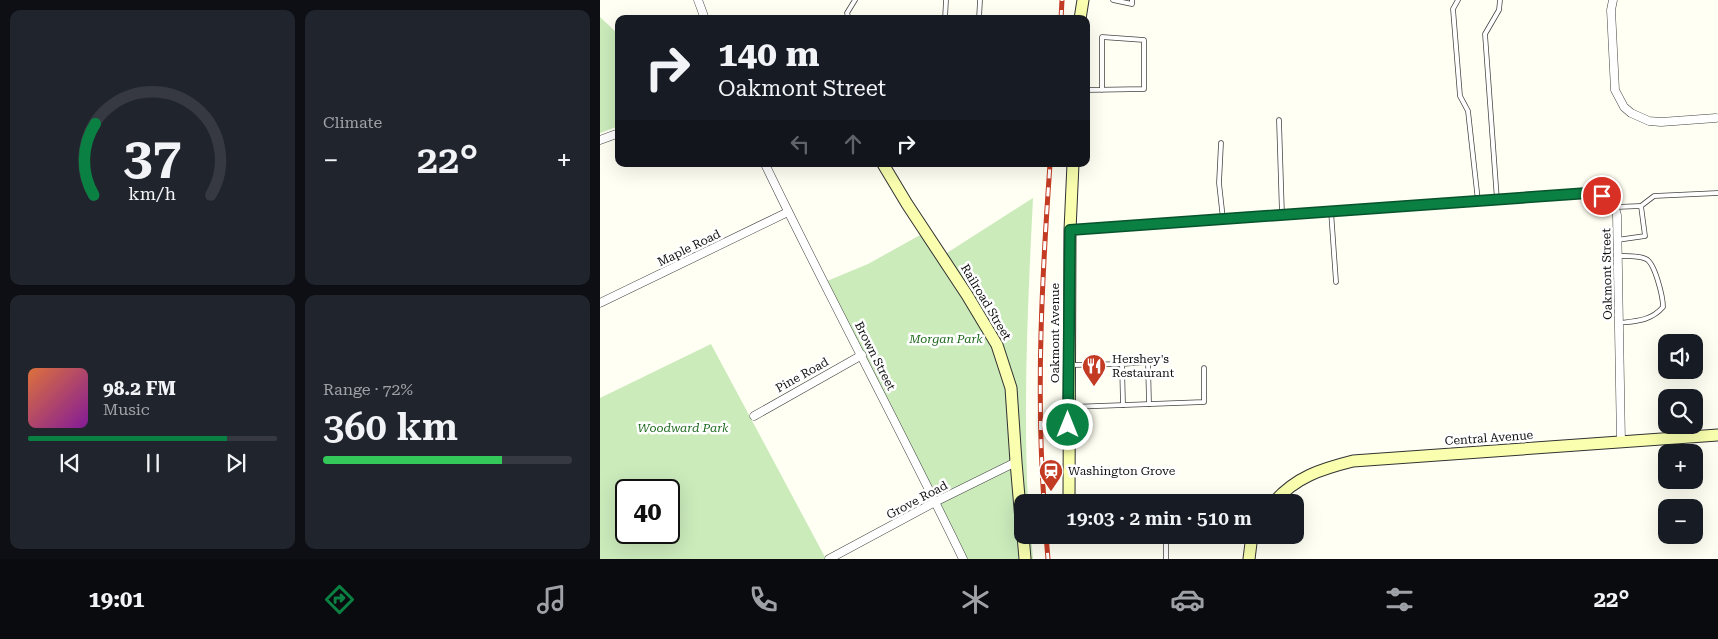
<!DOCTYPE html>
<meta charset="utf-8">
<style>
:root{--surface:#171b24;--page:#20242c;--text:#f1f3f6;--muted:#9ea1a6;--line:#363941;--accent:#0b8043}
body{margin:0;font-family:"Roboto Serif",serif;background:var(--page);color:var(--text);height:100vh;display:flex;flex-direction:column;font-size:19px;white-space:nowrap}
*{box-sizing:border-box;margin:0}
p{font-size:16px;color:var(--muted)}
.icon{flex:none;width:28px;height:28px;fill:none;stroke:currentColor;stroke-width:2;stroke-linecap:round;stroke-linejoin:round}
.map{position:relative;flex:1;overflow:hidden}
.sheet{display:flex;flex-direction:column;gap:10px;padding:10px;background:#0d0f14;width:600px}
.sheet>*{flex:none}
.hud{position:absolute;left:15px;top:15px;width:475px;height:152px;border-radius:10px;box-shadow:0 5px 20px #0002;background:#171b24;color:var(--text);overflow:hidden}
.buttons{position:absolute;left:1058px;top:334px;display:grid;gap:10px}
.buttons a{display:grid;place-items:center;width:45px;height:45px;border-radius:10px;background:var(--surface);box-shadow:0 5px 20px #0002;font-size:25px}
.speed{position:absolute;left:15px;top:479px;display:flex;gap:10px;font-size:25px;font-weight:700;text-align:center}
.speed>*{display:grid;place-content:center;width:65px;height:65px;border-radius:50%;background:var(--surface);box-shadow:0 5px 20px #0002;line-height:1}
.speed .limit{border:2px solid #111;border-radius:8px;background:#fff;color:#111}
.pin{position:absolute;display:grid;place-items:center;width:42px;height:42px;color:#fff;margin:-21px;border:2px solid #fff;border-radius:50%;box-shadow:0 1px 5px #0007}
.me{position:absolute;width:55px;margin:-28px;rotate:0deg;stroke-linejoin:round;filter:drop-shadow(0 0 4px #0008)}
.turn{display:flex;align-items:center;gap:18px;height:105px;padding:0 20px;font-size:22px}
.turn .icon{width:65px;height:65px;stroke-width:2.5}
.turn b{display:block;font-size:35px;line-height:42px}
.lanes{display:flex;align-items:center;height:48px;padding:0 20px;background:#0003;justify-content:center;gap:25px;direction:ltr}
.lanes .off{opacity:.35}
.big{font-size:38px;font-weight:600;line-height:1.1}
.sheet .widget{flex:1;display:flex;flex-direction:column;justify-content:center;gap:8px;min-width:0;padding:0 18px;border-radius:10px;background:var(--page)}
.sheet .dial{align-items:center;gap:0}
.dial svg{height:130px;overflow:visible;fill:none;stroke:var(--line);stroke-width:7;stroke-linecap:round;text-anchor:middle}
.dial text{fill:var(--text);stroke:none}
.song{display:flex;align-items:center;gap:15px}
.cover{width:60px;height:60px;border-radius:8px;background:linear-gradient(135deg,hsl(20 70% 55%),hsl(290 70% 35%))}
.played{height:5px;border-radius:2px;background:linear-gradient(90deg,var(--accent) 80%,var(--line) 80%)}
.keys{display:flex;justify-content:space-around;direction:ltr}
.heat{display:flex;justify-content:space-between;align-items:center;font-size:28px;direction:ltr}
.charge{height:8px;border-radius:4px;background:linear-gradient(90deg,#34c759 72%,var(--line) 0)}
.sheet .tiles{flex:1;display:grid;gap:10px;grid-template-columns:repeat(2,1fr)}
.trip{position:absolute;left:414px;top:494px;width:290px;height:50px;border-radius:10px;background:var(--surface);box-shadow:0 5px 20px #0002;font-weight:600;line-height:50px;text-align:center}
.dock{display:flex;height:80px;justify-content:space-around;align-items:center;background:#090b0e;color:var(--muted)}
.dock .icon{width:35px;height:35px}
.dock .selected{color:var(--accent)}
.dock b{font-size:22px;color:var(--text)}
main{display:flex;flex:1;min-height:0}
.map>svg:first-child{display:block}
.green{fill:#cbebbb;fill-rule:evenodd}
.lines{fill:none;stroke-linecap:round;stroke-linejoin:round}
.lane-casing{stroke:#434343;stroke-width:5.5}
.street-casing{stroke:#434343;stroke-width:9}
.secondary-casing{stroke:#323232;stroke-width:13}
.lane{stroke:#fff;stroke-width:4}
.street{stroke:#fff;stroke-width:8}
.secondary{stroke:#f9ffae;stroke-width:11}
.rail-casing{stroke:#c43b24;stroke-width:5}
.rail{stroke:#fff;stroke-width:3;stroke-dasharray:9;stroke-linecap:butt}
.route-casing{stroke:#07532c;stroke-width:12}
.route{stroke:#0b8043;stroke-width:9}
.labels{text-anchor:middle;dominant-baseline:central;stroke-width:5;stroke-linejoin:round;paint-order:stroke}
.street-label{font-size:12px;fill:#101010;stroke:#fff}
.park-label{font-size:12px;font-style:italic;fill:#1f6b1e;stroke:#fff}
.poi-label{font-size:12px;fill:#101010;stroke:#fff;text-anchor:start}
</style>
<main>
<section class="sheet">
<div class="tiles">
<div class="widget dial"><svg viewBox="0 0 100 80">
<path d="M14 69A42 42 0 1 1 86 69"/>
<path d="M14 69A42 42 0 0 1 15 25" stroke="#0b8043"/>
<text x="50" y="56" font-size="32" font-weight="700">37</text>
<text x="50" y="72" font-size="11">km/h</text>
</svg></div>
<div class="widget"><p>Climate</p>
<div class="heat"><a>−</a><b class="big">22°</b><a>+</a></div>
</div>
<div class="widget">
<div class="song"><i class="cover"></i><div><b>98.2 FM</b><p>Music</p></div></div>
<div class="played"></div>
<div class="keys"><svg class="icon" aria-label="previous" viewBox="0 0 24 24"><path d="M18 5L8 12l10 7zM5 5v14"/></svg><svg class="icon" aria-label="pause" viewBox="0 0 24 24"><path d="M8 5v14M16 5v14"/></svg><svg class="icon" aria-label="next" viewBox="0 0 24 24"><path d="M6 5l10 7-10 7zM19 5v14"/></svg></div>
</div>
<div class="widget"><p>Range · 72%</p><b class="big">360 km</b><div class="charge"></div></div>
</div>
</section>
<div class="map">
<svg width="1118" height="559" viewBox="0 0 1118 559">
<rect width="100%" height="100%" fill="#fffff3"/>
<g class="green">
<polygon points="0,17 19,35 19,126 0,133"/>
<path d="M433,198C428,300 423,401 428,502H422V535H431L433,559H365L227,281L268,264L322,234L339,258Z"/>
<path d="M111,344L226,559H0V398ZM26,490H69V532H26Z"/>
</g>
<g class="lines">
<g class="lane-casing">
<g id="lane">
<polyline points="513,0 532,4 532,0"/>
<polyline points="858,0 853,9 860,96 868,111 878,201"/>
<polyline points="249,19 247,13 255,0"/>
<polyline points="345,19 346,0"/>
<polyline points="379,19 380,0"/>
<polyline points="486,90 544,89 544,40 502,37 502,90"/>
<polyline points="679,120 682,215"/>
<polyline points="621,143 619,183 623,219"/>
<polyline points="897,200 885,34 899,10 900,0"/>
<polyline points="1041,206 1054,196 1118,193"/>
<polyline points="1016,207 1041,206 1045,236 1017,240"/>
<polyline points="731,211 736,282"/>
<path d="M1018,256C1027,256 1038,255 1046,259C1055,263 1063,297 1063,307C1051,321 1036,321 1019,323"/>
<polyline points="472,365 522,364"/>
<polyline points="523,405 522,364 548,362 549,404"/>
<polyline points="471,407 604,402 604,368"/>
<polyline points="566,535 566,559"/>
</g>
</g>
<g class="street-casing">
<g id="street">
<polyline points="98,0 105,19"/>
<polyline points="1013,0 1011,10 1015,90 1024,107 1031,113 1049,121 1061,122 1116,118"/>
<polyline points="0,140 19,133"/>
<path d="M165,164C229,297 299,426 363,559"/>
<path d="M470,230L988,193C1002,196 1014,199 1017,215L1021,442"/>
<polyline points="0,303 188,212"/>
<polyline points="154,416 262,355"/>
<polyline points="229,559 335,502 416,462"/>
</g>
</g>
<g class="secondary-casing">
<g id="secondary">
<polyline points="480,19 483,0"/>
<polyline points="283,164 307,204 367,295 397,345 411,388 416,462 422,532"/>
<polyline points="469,502 470,230 473,164"/>
<path d="M674,502C696,477 721,469 753,461L1118,435"/>
<polyline points="423,535 425,559"/>
<polyline points="649,559 652,535"/>
</g>
</g>
<use href="#lane" class="lane"/>
<use href="#street" class="street"/>
<use href="#secondary" class="secondary"/>
<g class="rail-casing">
<g id="rail">
<polyline points="461,19 462,0"/>
<path d="M444,502C436,390 442,277 450,164"/>
<polyline points="446,535 448,559"/>
</g>
</g>
<use href="#rail" class="rail"/>
</g>
<g class="lines">
<g class="route-casing">
<polyline id="route" points="468,425 470,230 988,193 1002,196"/>
</g>
<use href="#route" class="route"/>
</g>
<defs>
<g id="restaurant-pin" transform="scale(1.25)"><path d="M0 17L-7.5 6A9.5 9.5 0 1 1 7.5 6Z" fill="#c43b24" stroke="#fff"/><path d="M-5-6h1v4h1v-4h1v4h1v-4h1v5L-1.5 .5V6h-2V.5L-5-1ZM5-6V6H3V1.5H1.5Q1.5-4 5-6Z" fill="#fff"/></g>
<g id="station-pin" transform="scale(1.25)"><path d="M0 17L-7.5 6A9.5 9.5 0 1 1 7.5 6Z" fill="#c43b24" stroke="#fff"/><path d="M-3-6H3Q5-6 5-4V2Q5 4 3 4L4.5 6H3L1.5 4h-3L-3 6H-4.5L-3 4Q-5 4-5 2V-4Q-5-6-3-6ZM-3.5-4v3h7v-3ZM-3.5 1v1.5H-2V1ZM2 1v1.5H3.5V1Z" fill="#fff"/></g>
</defs>
<g fill-rule="evenodd">
<use href="#restaurant-pin" x="494" y="366"/>
<use href="#station-pin" x="451" y="471"/>
</g>
<g class="labels">
<g class="street-label">
<text transform="translate(89 248) rotate(-26)">Maple Road</text>
<text transform="translate(1007 274) rotate(-91)">Oakmont Street</text>
<text transform="translate(386 302) rotate(59)">Railroad Street</text>
<text transform="translate(455 333) rotate(-90)">Oakmont Avenue</text>
<text transform="translate(275 356) rotate(63)">Brown Street</text>
<text transform="translate(202 375) rotate(-29)">Pine Road</text>
<text transform="translate(889 438) rotate(-4)">Central Avenue</text>
<text transform="translate(317 500) rotate(-28)">Grove Road</text>
</g>
<g class="park-label">
<text x="346" y="339">Morgan Park</text>
<text x="83" y="428">Woodward Park</text>
</g>
<g class="poi-label">
<text x="512" y="359">Hershey's<tspan x="512" dy="14">Restaurant</tspan></text>
<text x="468" y="471">Washington Grove</text>
</g>
</g>
</svg>
<div class="buttons">
<a><svg class="icon" aria-label="sound" viewBox="0 0 24 24"><path d="M4 9h4l5-4v14l-5-4H4zM17 9q2 3 0 6"/></svg></a>
<a><svg class="icon" aria-label="search" viewBox="0 0 24 24"><circle cx="10" cy="10" r="6"/><path d="M15 15l6 6"/></svg></a>
<a>+</a>
<a>−</a>
</div>
<div class="speed"><div class="limit">40</div></div>
<div class="pin" style="left:1002px;top:196px;background:#d93025"><svg class="icon" aria-label="arrive" viewBox="0 0 24 24"><path d="M6 21V4h12l-3 4 3 4H6"/></svg></div>
<svg class="me" style="left:468px;top:425px" viewBox="-20 -20 40 40"><circle r="17" fill="#0b8043" stroke="#fff" stroke-width="3"/><path d="M0-11L8 9 0 5-8 9z" fill="#fff"/></svg>
<div class="trip">19:03 · 2 min · 510 m</div>
<div class="hud">
<div class="turn"><svg class="icon" aria-label="right" viewBox="0 0 24 24"><path d="M7 20v-9h11M14 6l5 5-5 5"/></svg><div><b>140 m</b>Oakmont Street</div></div>
<div class="lanes"><svg class="icon off" aria-label="left" viewBox="0 0 24 24"><path d="M17 20v-9H6M10 6l-5 5 5 5"/></svg><svg class="icon off" aria-label="ahead" viewBox="0 0 24 24"><path d="M12 20V5M6 11l6-6 6 6"/></svg><svg class="icon" aria-label="right" viewBox="0 0 24 24"><path d="M7 20v-9h11M14 6l5 5-5 5"/></svg></div>
</div>
</div>
</main>
<nav class="dock">
<b>19:01</b>
<svg class="icon selected" aria-label="directions" viewBox="0 0 24 24"><path d="M12 3l9 9-9 9-9-9zM9 14v-3h6M13 9l2 2-2 2"/></svg>
<svg class="icon" aria-label="music" viewBox="0 0 24 24"><path d="M9 18V5l10-2v13"/><circle cx="6" cy="18" r="3"/><circle cx="16" cy="16" r="3"/></svg>
<svg class="icon" aria-label="phone" viewBox="0 0 24 24"><path d="M5 4h4l2 5-3 2q2 4 5 5l2-3 5 2v4C11 20 4 13 5 4z"/></svg>
<svg class="icon" aria-label="climate" viewBox="0 0 24 24"><path d="M12 3v18M4 7l16 10M4 17L20 7"/></svg>
<svg class="icon" aria-label="car" viewBox="0 0 24 24"><path d="M5 17H2v-5l4-1 3-4h7l3 4 3 1v5h-3M9 17h6M6 11h13"/><circle cx="7" cy="17" r="2"/><circle cx="17" cy="17" r="2"/></svg>
<svg class="icon" aria-label="filters" viewBox="0 0 24 24"><path d="M4 7h16M4 17h16"/><circle cx="9" cy="7" r="2"/><circle cx="15" cy="17" r="2"/></svg>
<b>22°</b>
</nav>
